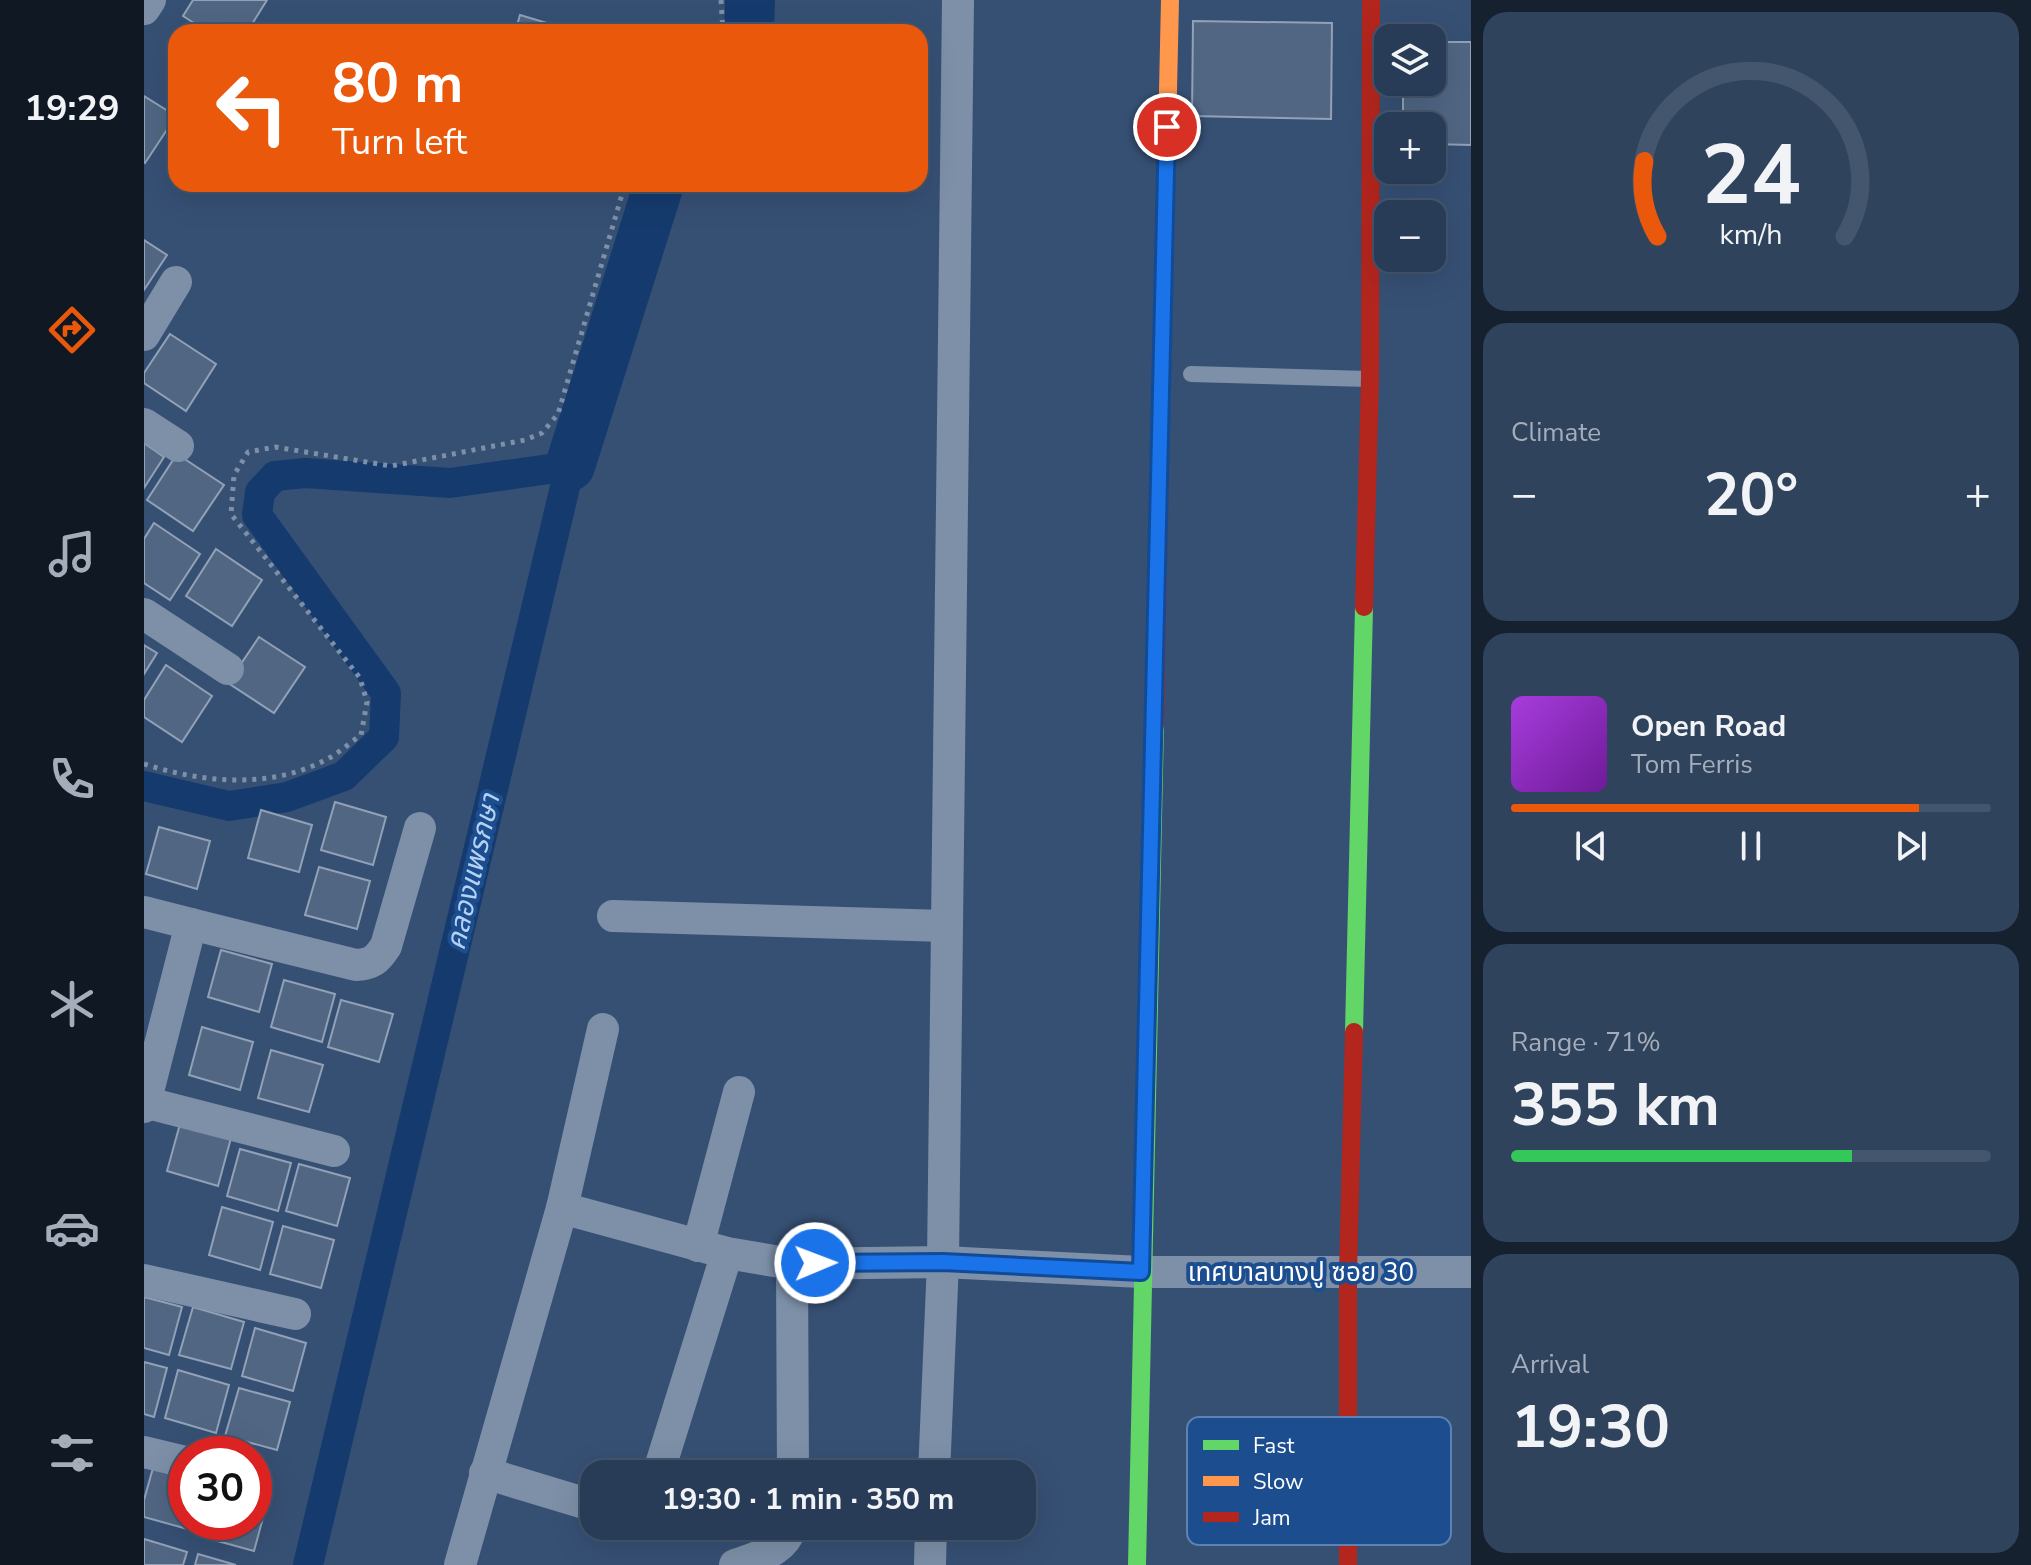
<!DOCTYPE html>
<meta charset="utf-8">
<style>
:root{--surface:#283c57;--page:#30435d;--text:#f1f3f6;--muted:#a5adba;--line:#44566d;--accent:#ea580c}
body{margin:0;font-family:"Nunito Sans","Noto Sans Thai",sans-serif;background:var(--page);color:var(--text);height:100vh;display:flex;flex-direction:column;font-size:30px;white-space:nowrap}
*{box-sizing:border-box;margin:0}
p{font-size:26px;color:var(--muted)}
.icon{flex:none;width:44px;height:44px;fill:none;stroke:currentColor;stroke-width:2;stroke-linecap:round;stroke-linejoin:round}
.map{position:relative;flex:1;overflow:hidden}
.drawer{display:flex;flex-direction:column;gap:12px;padding:12px;background:#162130;width:560px}
.drawer>*{flex:none}
.top-card{position:absolute;left:24px;top:24px;width:760px;height:168px;border-radius:24px;box-shadow:0 8px 32px #0002,0 0 0 2px var(--line);background:#ea580c;color:#fff;overflow:hidden}
.fabs{position:absolute;left:1230px;top:24px;display:grid;gap:16px}
.fabs a{display:grid;place-items:center;width:72px;height:72px;border-radius:16px;background:var(--surface);box-shadow:0 8px 32px #0002,0 0 0 2px var(--line);font-size:40px}
.speed{position:absolute;left:24px;top:1436px;display:flex;gap:16px;font-size:40px;font-weight:700;text-align:center}
.speed>*{display:grid;place-content:center;width:104px;height:104px;border-radius:50%;background:var(--surface);box-shadow:0 8px 32px #0002,0 0 0 2px var(--line);line-height:1}
.speed .limit{border:12px solid #d22;background:#fff;color:#111}
.pin{position:absolute;display:grid;place-items:center;width:68px;height:68px;color:#fff;margin:-34px;border:4px solid #fff;border-radius:50%;box-shadow:0 2px 8px #0007}
.me{position:absolute;width:88px;margin:-44px;rotate:89deg;stroke-linejoin:round;filter:drop-shadow(0 0 6px #0008)}
.turn{display:flex;align-items:center;gap:28px;height:168px;padding:0 32px;font-size:36px}
.turn .icon{width:104px;height:104px;stroke-width:2.5}
.turn b{display:block;font-size:56px;line-height:68px}
.big{font-size:60px;font-weight:700;line-height:1.1}
.drawer .card{flex:1;display:flex;flex-direction:column;justify-content:center;gap:12px;min-width:0;padding:0 28px;border-radius:24px;background:var(--page)}
.drawer .dial{align-items:center;gap:0}
.dial svg{height:208px;overflow:visible;fill:none;stroke:var(--line);stroke-width:7;stroke-linecap:round;text-anchor:middle}
.dial text{fill:var(--text);stroke:none}
.song{display:flex;align-items:center;gap:24px}
.cover{width:96px;height:96px;border-radius:12px;background:linear-gradient(135deg,hsl(280 70% 55%),hsl(280 70% 35%))}
.played{height:8px;border-radius:4px;background:linear-gradient(90deg,var(--accent) 85%,var(--line) 85%)}
.keys{display:flex;justify-content:space-around;direction:ltr}
.heat{display:flex;justify-content:space-between;align-items:center;font-size:44px;direction:ltr}
.charge{height:12px;border-radius:6px;background:linear-gradient(90deg,#34c759 71%,var(--line) 0)}
.trip{position:absolute;left:436px;top:1460px;width:456px;height:80px;border-radius:24px;background:var(--surface);box-shadow:0 8px 32px #0002,0 0 0 2px var(--line);font-weight:700;line-height:80px;text-align:center}
main{display:flex;flex:1;min-height:0}
.tab-bar{display:flex;flex-direction:column;width:144px;justify-content:space-around;align-items:center;background:#101823;color:var(--muted)}
.tab-bar .icon{width:56px;height:56px}
.tab-bar .current{color:var(--accent)}
.tab-bar b{font-size:36px;color:var(--text)}
.map>svg:first-child{display:block}
.lines{fill:none;stroke-linecap:round;stroke-linejoin:round}
.canal{stroke:#153b6e;stroke-width:30}
.river{stroke:#153b6e;stroke-width:50}
.building{fill:#506683;stroke:#92a1b6;stroke-width:2}
.path{stroke:#7d90a8;stroke-width:5;stroke-dasharray:4 6;stroke-linecap:butt}
.lane{stroke:#7d90a8;stroke-width:16}
.street{stroke:#7d90a8;stroke-width:32}
.fast{stroke:#63d668;stroke-width:18}
.slow{stroke:#ff974d;stroke-width:18}
.jam{stroke:#b3261e;stroke-width:18}
.route-casing{stroke:#114b97;stroke-width:20}
.route{stroke:#1a73e8;stroke-width:14}
.labels{text-anchor:middle;dominant-baseline:central;stroke-width:8;stroke-linejoin:round;paint-order:stroke}
.street-label{font-size:26px;fill:#fff;stroke:#1b4d8f}
.water-label{font-size:28px;font-style:italic;fill:#b5d2f5;stroke:#1b4d8f}
.key{fill:#1b4d8f;stroke:#5f82b1;stroke-width:2}
.key-label{font-size:22px;fill:#fff}
</style>
<main>
<nav class="tab-bar">
<b>19:29</b>
<svg class="icon current" aria-label="directions" viewBox="0 0 24 24"><path d="M12 3l9 9-9 9-9-9zM9 14v-3h6M13 9l2 2-2 2"/></svg>
<svg class="icon" aria-label="music" viewBox="0 0 24 24"><path d="M9 18V5l10-2v13"/><circle cx="6" cy="18" r="3"/><circle cx="16" cy="16" r="3"/></svg>
<svg class="icon" aria-label="phone" viewBox="0 0 24 24"><path d="M5 4h4l2 5-3 2q2 4 5 5l2-3 5 2v4C11 20 4 13 5 4z"/></svg>
<svg class="icon" aria-label="climate" viewBox="0 0 24 24"><path d="M12 3v18M4 7l16 10M4 17L20 7"/></svg>
<svg class="icon" aria-label="car" viewBox="0 0 24 24"><path d="M5 17H2v-5l4-1 3-4h7l3 4 3 1v5h-3M9 17h6M6 11h13"/><circle cx="7" cy="17" r="2"/><circle cx="17" cy="17" r="2"/></svg>
<svg class="icon" aria-label="filters" viewBox="0 0 24 24"><path d="M4 7h16M4 17h16"/><circle cx="9" cy="7" r="2"/><circle cx="15" cy="17" r="2"/></svg>
</nav>
<div class="map">
<svg width="1327" height="1565" viewBox="0 0 1327 1565">
<rect width="100%" height="100%" fill="#365074"/>
<g class="lines">
<polyline class="canal" points="0,786 85,806 143,797 200,776 240,737 242,693 113,515 116,492 131,476 161,473 306,483 426,466 164,1565"/>
<g class="river">
<polyline points="605,32 606,0"/>
<polyline points="426,466 515,184"/>
</g>
</g>
<g class="building">
<polygon points="49,0 123,0 103,32 64,32 39,16"/>
<polygon points="376,15 433,32 371,32"/>
<polygon points="1049,21 1188,23 1187,119 1048,116"/>
<polygon points="1288,42 1327,42 1327,145 1288,144 1288,126 1259,126 1259,82 1288,82"/>
<polygon points="0,96 32,116 1,163 0,162"/>
<polygon points="0,240 23,255 0,290"/>
<polygon points="26,334 72,364 42,411 0,383 0,373"/>
<polygon points="0,443 20,457 0,488"/>
<polygon points="33,454 80,485 49,531 3,500"/>
<polygon points="10,523 56,554 26,600 0,583 0,539"/>
<polygon points="72,549 118,580 88,626 42,596"/>
<polygon points="115,637 161,667 130,713 84,683"/>
<polygon points="0,645 13,653 0,674"/>
<polygon points="22,665 68,696 38,742 0,717 0,700"/>
<polygon points="191,802 242,817 229,865 177,850"/>
<polygon points="117,810 168,825 155,872 104,858"/>
<polygon points="15,827 66,841 53,889 2,874"/>
<polygon points="175,867 226,881 213,929 161,915"/>
<polygon points="77,950 128,964 115,1012 64,997"/>
<polygon points="140,980 191,994 178,1042 127,1027"/>
<polygon points="197,1000 249,1014 235,1062 184,1047"/>
<polygon points="58,1027 109,1042 96,1090 45,1075"/>
<polygon points="127,1050 179,1065 165,1112 114,1098"/>
<polygon points="36,1124 87,1138 74,1186 23,1171"/>
<polygon points="96,1149 147,1163 134,1211 83,1196"/>
<polygon points="155,1164 206,1178 193,1226 142,1211"/>
<polygon points="78,1207 129,1222 116,1270 65,1255"/>
<polygon points="139,1226 190,1240 177,1288 126,1274"/>
<polygon points="0,1297 38,1307 25,1355 0,1348"/>
<polygon points="49,1307 100,1322 87,1369 35,1355"/>
<polygon points="111,1328 162,1343 149,1391 98,1376"/>
<polygon points="0,1362 23,1368 10,1417 0,1414"/>
<polygon points="34,1370 85,1385 72,1433 21,1418"/>
<polygon points="95,1388 146,1402 133,1450 81,1436"/>
<polygon points="9,1468 42,1478 42,1522 49,1522 47,1530 0,1517 0,1500"/>
<polygon points="110,1500 123,1503 110,1551 59,1537 63,1522 110,1522"/>
<polygon points="0,1539 43,1552 39,1565 0,1565"/>
<polygon points="54,1554 92,1565 51,1565"/>
</g>
<g class="lines">
<g class="path">
<polyline points="577,0 579,32"/>
<path d="M0,764C60,783 129,790 187,757C197,751 207,742 217,735L223,702L216,678L87,514L90,475L104,452L131,447L247,466L381,440L398,433L414,414L481,184"/>
</g>
<polyline class="lane" points="1047,374 1224,379"/>
<g class="street">
<polyline points="0,9 6,0"/>
<polyline points="0,335 32,282"/>
<polyline points="0,424 34,446"/>
<polyline points="0,614 84,669"/>
<polyline points="0,912 47,924 0,1107"/>
<polyline points="469,916 801,926"/>
<path d="M47,924L212,965C228,964 233,960 242,946L276,828"/>
<polyline points="0,1102 190,1151"/>
<polyline points="418,1208 583,1253 648,1264 799,1262 997,1272 1327,1272"/>
<polyline points="554,1246 595,1092"/>
<polyline points="648,1264 649,1474"/>
<polyline points="0,1280 151,1314"/>
<polyline points="0,1452 42,1462"/>
<polyline points="341,1473 450,1506"/>
<polyline points="514,1474 583,1253"/>
<polyline points="790,1474 799,1262 814,0"/>
<polyline points="316,1565 418,1208 459,1029"/>
<path d="M591,1565C617,1555 639,1553 648,1526"/>
<polyline points="786,1565 787,1526"/>
</g>
<g class="fast">
<polyline points="1210,1032 1220,607"/>
<polyline points="993,1565 1011,725"/>
</g>
<polyline class="slow" points="1017,408 1026,0"/>
<g class="jam">
<polyline points="1220,607 1226,379 1227,0"/>
<polyline points="1011,725 1017,408"/>
<polyline points="1204,1565 1204,1274 1210,1032"/>
</g>
</g>
<g class="lines">
<g class="route-casing">
<polyline id="route" points="671,1263 799,1262 997,1272 1023,127"/>
</g>
<use href="#route" class="route"/>
</g>
<g class="labels">
<g class="street-label">
<text x="1157" y="1272">เทศบาลบางปู ซอย 30</text>
</g>
<g class="water-label">
<text transform="translate(329 872) rotate(-77)">คลองแพรกษา</text>
</g>
</g>
<rect x="1043" y="1417" width="264" height="128" rx="12" class="key"/>
<rect x="1059" y="1440" width="36" height="10" fill="#63d668"/>
<rect x="1059" y="1476" width="36" height="10" fill="#ff974d"/>
<rect x="1059" y="1512" width="36" height="10" fill="#b3261e"/>
<g class="key-label">
<text x="1109" y="1453">Fast</text>
<text x="1109" y="1489">Slow</text>
<text x="1109" y="1525">Jam</text>
</g>
</svg>
<div class="fabs">
<a><svg class="icon" aria-label="layers" viewBox="0 0 24 24"><path d="M12 4l9 5-9 5-9-5zM3 14l9 5 9-5"/></svg></a>
<a>+</a>
<a>−</a>
</div>
<div class="speed"><div class="limit">30</div></div>
<div class="pin" style="left:1023px;top:127px;background:#d93025"><svg class="icon" aria-label="arrive" viewBox="0 0 24 24"><path d="M6 21V4h12l-3 4 3 4H6"/></svg></div>
<svg class="me" style="left:671px;top:1263px" viewBox="-20 -20 40 40"><circle r="17" fill="#1a73e8" stroke="#fff" stroke-width="3"/><path d="M0-11L8 9 0 5-8 9z" fill="#fff"/></svg>
<div class="trip">19:30 · 1 min · 350 m</div>
<div class="top-card">
<div class="turn"><svg class="icon" aria-label="left" viewBox="0 0 24 24"><path d="M17 20v-9H6M10 6l-5 5 5 5"/></svg><div><b>80 m</b>Turn left</div></div>
</div>
</div>
<section class="drawer">
<div class="card dial"><svg viewBox="0 0 100 80">
<path d="M14 69A42 42 0 1 1 86 69"/>
<path d="M14 69A42 42 0 0 1 9 40" stroke="#ea580c"/>
<text x="50" y="56" font-size="32" font-weight="700">24</text>
<text x="50" y="72" font-size="11">km/h</text>
</svg></div>
<div class="card"><p>Climate</p>
<div class="heat"><a>−</a><b class="big">20°</b><a>+</a></div>
</div>
<div class="card">
<div class="song"><i class="cover"></i><div><b>Open Road</b><p>Tom Ferris</p></div></div>
<div class="played"></div>
<div class="keys"><svg class="icon" aria-label="previous" viewBox="0 0 24 24"><path d="M18 5L8 12l10 7zM5 5v14"/></svg><svg class="icon" aria-label="pause" viewBox="0 0 24 24"><path d="M8 5v14M16 5v14"/></svg><svg class="icon" aria-label="next" viewBox="0 0 24 24"><path d="M6 5l10 7-10 7zM19 5v14"/></svg></div>
</div>
<div class="card"><p>Range · 71%</p><b class="big">355 km</b><div class="charge"></div></div>
<div class="card"><p>Arrival</p><b class="big">19:30</b></div>
</section>
</main>
